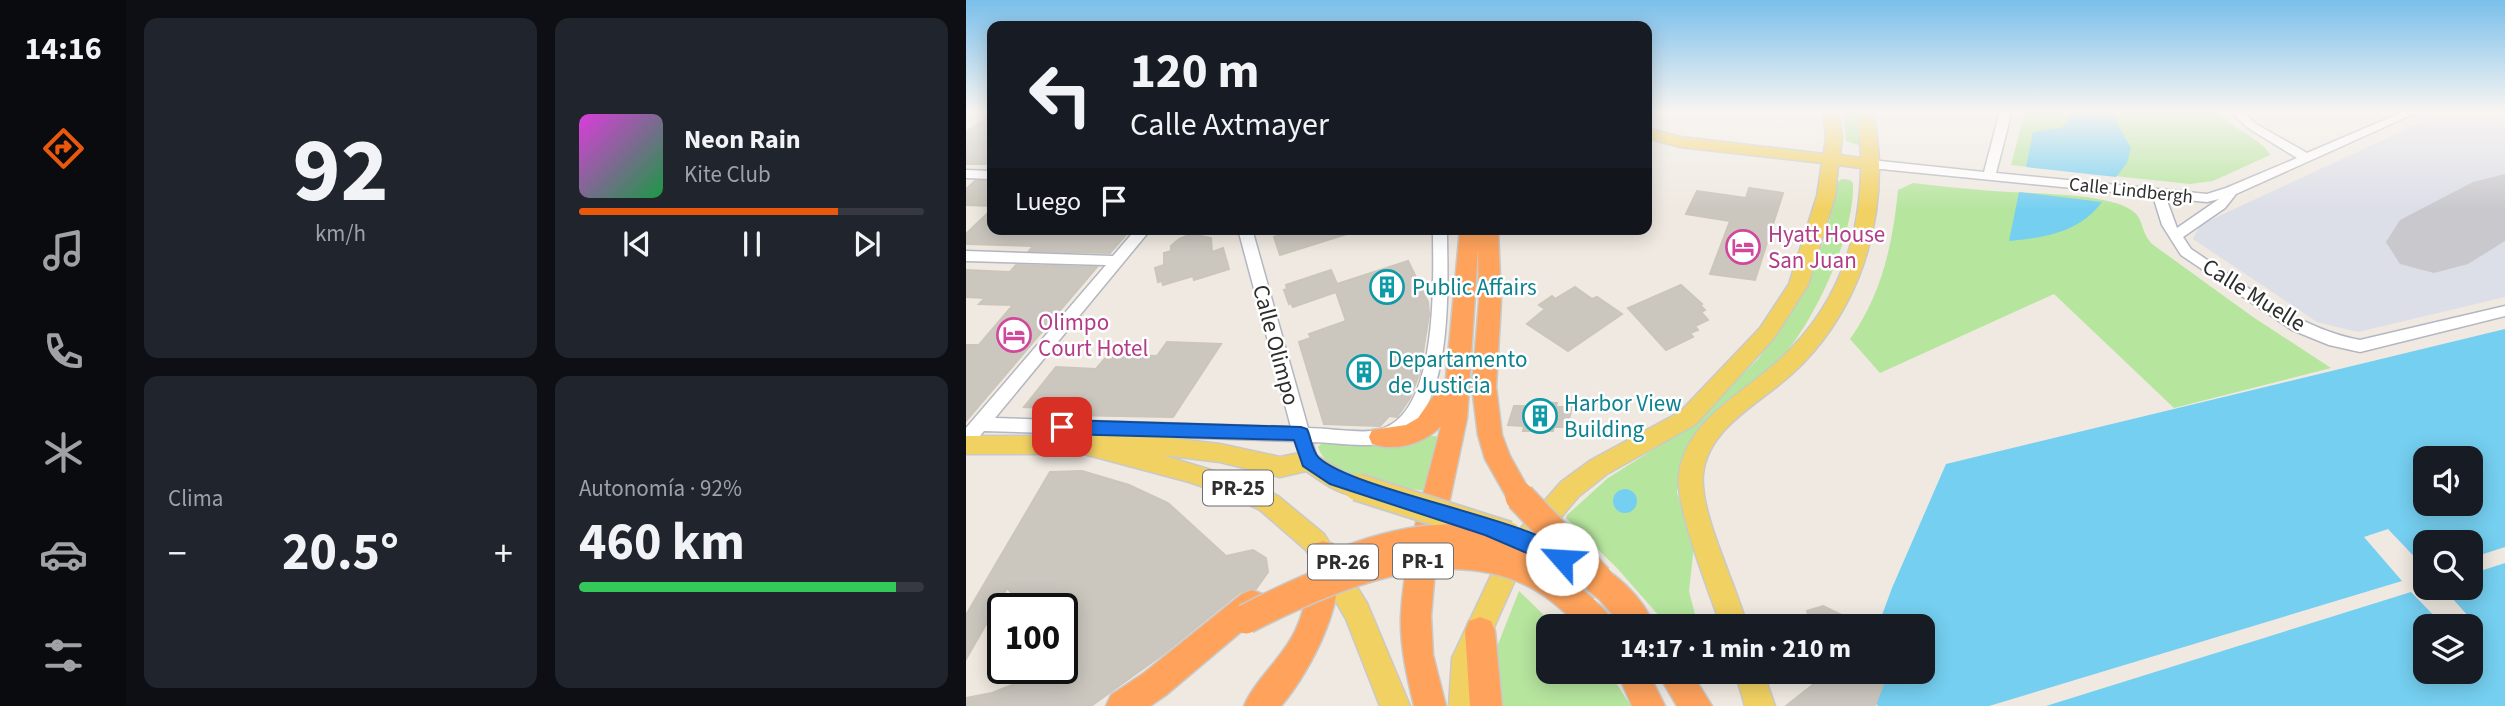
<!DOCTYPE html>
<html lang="es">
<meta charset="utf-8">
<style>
:root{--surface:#171b24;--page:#20242c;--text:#f1f3f6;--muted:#9ea1a6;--line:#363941;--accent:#ea580c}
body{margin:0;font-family:"Source Sans 3",sans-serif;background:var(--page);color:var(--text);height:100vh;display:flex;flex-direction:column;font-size:26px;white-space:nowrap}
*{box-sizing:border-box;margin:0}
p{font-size:23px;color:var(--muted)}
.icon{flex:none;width:38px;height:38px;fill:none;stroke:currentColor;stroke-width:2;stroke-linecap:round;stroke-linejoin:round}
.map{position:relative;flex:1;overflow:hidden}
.side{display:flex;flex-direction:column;gap:18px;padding:18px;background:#0d0f14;width:840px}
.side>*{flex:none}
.banner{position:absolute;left:21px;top:21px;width:665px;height:214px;border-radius:14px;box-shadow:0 4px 18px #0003;background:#171b24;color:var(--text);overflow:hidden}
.fabs{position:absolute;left:1447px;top:446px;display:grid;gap:14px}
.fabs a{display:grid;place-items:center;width:70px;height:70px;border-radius:14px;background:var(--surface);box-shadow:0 4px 18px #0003;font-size:35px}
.speed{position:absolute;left:21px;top:593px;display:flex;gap:14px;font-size:35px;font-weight:700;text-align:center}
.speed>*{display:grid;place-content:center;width:91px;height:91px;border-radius:50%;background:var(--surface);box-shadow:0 4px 18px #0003;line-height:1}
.speed .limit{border:4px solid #111;border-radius:10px;background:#fff;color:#111}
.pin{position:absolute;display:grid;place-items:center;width:60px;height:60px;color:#fff;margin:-30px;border-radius:14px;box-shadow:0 4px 10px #0006}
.me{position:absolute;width:77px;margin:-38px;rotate:296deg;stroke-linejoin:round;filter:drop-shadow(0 0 5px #0008)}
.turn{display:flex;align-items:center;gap:24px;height:147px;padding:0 28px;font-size:32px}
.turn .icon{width:91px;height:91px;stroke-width:2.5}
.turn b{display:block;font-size:49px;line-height:60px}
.then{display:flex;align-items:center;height:66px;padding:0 28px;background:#0003;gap:14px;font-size:26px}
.big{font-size:52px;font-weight:700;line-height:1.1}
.side .card{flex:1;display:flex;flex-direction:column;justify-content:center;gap:10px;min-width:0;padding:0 24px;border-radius:14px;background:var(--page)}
.side .dial{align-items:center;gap:0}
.dial b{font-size:91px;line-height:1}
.song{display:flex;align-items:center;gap:21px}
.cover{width:84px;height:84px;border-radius:10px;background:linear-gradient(135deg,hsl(300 70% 55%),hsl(140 70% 35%))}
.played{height:7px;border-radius:4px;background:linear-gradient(90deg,var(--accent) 75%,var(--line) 75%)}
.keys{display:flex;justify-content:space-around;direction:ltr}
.heat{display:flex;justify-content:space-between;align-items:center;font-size:38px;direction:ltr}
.charge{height:10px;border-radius:5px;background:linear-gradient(90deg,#34c759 92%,var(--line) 0)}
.side .tiles{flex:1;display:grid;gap:18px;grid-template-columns:repeat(2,1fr)}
.trip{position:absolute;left:570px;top:614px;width:399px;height:70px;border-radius:14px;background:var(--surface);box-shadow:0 4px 18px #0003;font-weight:700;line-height:70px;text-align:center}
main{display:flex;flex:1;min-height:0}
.tab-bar{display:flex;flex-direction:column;width:126px;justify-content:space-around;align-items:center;background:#090b0e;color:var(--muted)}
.tab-bar .icon{width:49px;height:49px}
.tab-bar .active{color:var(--accent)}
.tab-bar b{font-size:32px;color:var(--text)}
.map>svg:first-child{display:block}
.airport{fill:#dcdee8}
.green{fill:#b6e59e}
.water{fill:#75cff0;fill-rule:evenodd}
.pier{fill:#efe9e1}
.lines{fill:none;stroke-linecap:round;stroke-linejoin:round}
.runway{fill:#c9c8cc;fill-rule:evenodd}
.building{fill:#cbc7bf;stroke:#cbc5ba;stroke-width:2}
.minor-casing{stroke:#b4b7c1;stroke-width:3}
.major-casing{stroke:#c9c9c9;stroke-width:3}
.highway-casing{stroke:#c9c9c9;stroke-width:3}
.minor{fill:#fff;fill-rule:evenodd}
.major{fill:#f2d163;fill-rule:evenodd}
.highway{fill:#ffa35c;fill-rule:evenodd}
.major-bridge-casing{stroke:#c9c9c9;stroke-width:30;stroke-linecap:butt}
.highway-bridge-casing{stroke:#c9c9c9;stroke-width:32;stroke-linecap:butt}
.major-bridge{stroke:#f2d163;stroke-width:26}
.highway-bridge{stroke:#ffa35c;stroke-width:29}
.route{fill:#1a73e8;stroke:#114b97;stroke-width:2}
.labels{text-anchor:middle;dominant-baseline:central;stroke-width:5;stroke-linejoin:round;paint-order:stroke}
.far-street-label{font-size:19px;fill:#2e2e2e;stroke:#fff}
.shield{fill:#fff;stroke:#6d6d6d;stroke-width:2}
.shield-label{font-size:21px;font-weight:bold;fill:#2e2e2e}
.hotel-label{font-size:23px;fill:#b23c85;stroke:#fff;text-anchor:start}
.culture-label{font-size:23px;fill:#0d838f;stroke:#fff;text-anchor:start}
.street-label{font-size:23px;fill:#2e2e2e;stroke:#fff}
</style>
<main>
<nav class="tab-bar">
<b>14:16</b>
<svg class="icon active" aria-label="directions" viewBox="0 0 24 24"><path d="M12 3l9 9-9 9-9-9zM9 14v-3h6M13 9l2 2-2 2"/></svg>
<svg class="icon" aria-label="music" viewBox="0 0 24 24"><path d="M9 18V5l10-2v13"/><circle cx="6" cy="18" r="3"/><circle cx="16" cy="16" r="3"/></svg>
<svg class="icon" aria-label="phone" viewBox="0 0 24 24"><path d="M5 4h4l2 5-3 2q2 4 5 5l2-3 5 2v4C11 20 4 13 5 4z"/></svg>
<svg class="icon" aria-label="climate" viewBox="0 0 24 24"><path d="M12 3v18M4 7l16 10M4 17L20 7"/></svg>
<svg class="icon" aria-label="car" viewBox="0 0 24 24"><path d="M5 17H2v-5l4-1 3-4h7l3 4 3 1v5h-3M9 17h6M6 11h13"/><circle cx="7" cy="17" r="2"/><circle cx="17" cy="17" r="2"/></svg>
<svg class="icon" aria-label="filters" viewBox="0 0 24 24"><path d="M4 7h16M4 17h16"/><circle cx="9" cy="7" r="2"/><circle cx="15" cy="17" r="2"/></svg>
</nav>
<section class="side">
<div class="tiles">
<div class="card dial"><b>92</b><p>km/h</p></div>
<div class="card">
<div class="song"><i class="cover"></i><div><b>Neon Rain</b><p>Kite Club</p></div></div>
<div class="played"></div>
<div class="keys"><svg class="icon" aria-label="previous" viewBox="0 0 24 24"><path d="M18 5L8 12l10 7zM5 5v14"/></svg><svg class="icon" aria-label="pause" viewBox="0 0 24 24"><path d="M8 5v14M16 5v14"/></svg><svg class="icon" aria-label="next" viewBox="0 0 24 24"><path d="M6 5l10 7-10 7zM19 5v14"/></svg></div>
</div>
<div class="card"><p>Clima</p>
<div class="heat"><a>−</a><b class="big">20.5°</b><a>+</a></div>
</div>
<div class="card"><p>Autonomía · 92%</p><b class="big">460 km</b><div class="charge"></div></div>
</div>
</section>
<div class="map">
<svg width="1539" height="706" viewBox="0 0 1539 706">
<rect width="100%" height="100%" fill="#efe9e1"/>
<polygon class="airport" points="1479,111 1539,111 1539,297 1392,332 1351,322 1227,239 1234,225"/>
<g class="green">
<polygon points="877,111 892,111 895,142 892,145 880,141"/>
<path d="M1059,111H1250C1263,127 1297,139 1304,155L1247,181L1224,184L1045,165Z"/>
<path d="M876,179L884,180L887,183C889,236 846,328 809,365C785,389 757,411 732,433L722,446L711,492L728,546L723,591L732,626H702L651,568L600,518L601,515L642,478L726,425L792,359L822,318L843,277L861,233L871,182Z"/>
<path d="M947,183C973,186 1000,189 1027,191C1059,194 1145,192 1168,212C1177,219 1175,232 1186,244L1287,317L1365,368L1208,408L1088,294L914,373L884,339C916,294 927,243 932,190Z"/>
<path d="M462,436H470L475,442L465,492C433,486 364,482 352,447L356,443L433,445Z"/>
<polygon points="553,591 589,626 583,626 583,672 643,672 665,706 530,706 531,647"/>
</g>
<g class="water">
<polygon points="1104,111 1144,111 1165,148 1161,163 1150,177 1060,167 1067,132 1095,128 1104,119"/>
<path d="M1053,192L1136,202C1114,232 1078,238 1043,241Z"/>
<path d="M1539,329V706H912L910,703L917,684L911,672H957V626H912L926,588L980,464ZM1460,458H1505V504H1460ZM1460,542H1505V588H1460ZM1460,626H1505V672H1460Z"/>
<circle cx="659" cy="501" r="12"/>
</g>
<g class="pier">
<polygon points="1422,529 1459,568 1460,588 1477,588 1504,618 1478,626 1445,592 1080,706 1023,706 1436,581 1398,537"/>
<polygon points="1539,547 1539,563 1505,574 1505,558"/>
</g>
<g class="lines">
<polygon class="runway" points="1539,174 1539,241 1502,264 1468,273 1434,264 1420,242 1434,220 1507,182"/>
</g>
<g class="building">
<polygon points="26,114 26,164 0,164 0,132"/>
<polygon points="9,181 26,181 26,206 0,205 0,189"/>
<polygon points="783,188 817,193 789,280 744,274 764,221 720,214 731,191 780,198"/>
<polygon points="26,209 26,229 165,229 144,253 63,251 67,246 0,244 0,234"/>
<polygon points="332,229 387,229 387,232 314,255 308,237"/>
<polygon points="225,234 245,238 246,252 257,248 263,269 228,280 227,276 197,285 196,281 192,282 189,268 198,265 198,253 205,251 205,246 213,239"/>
<polygon points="442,261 462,302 463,314 454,372 444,398 431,417 423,416 414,426 358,424 333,342 345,338 343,334 380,321 370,292 327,307 325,303 323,304 318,290 321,289 320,285 365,270 371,284"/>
<polygon points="50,265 131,267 0,421 0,345 13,345 47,305 13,304 19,298 0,297 0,270 44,272"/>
<polygon points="715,285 736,304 734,305 739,310 735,312 742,320 729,326 732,330 724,333 727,337 700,350 662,308"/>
<polygon points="609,287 626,299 631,297 656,314 602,351 561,324 579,309 573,305 586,296 589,299"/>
<polygon points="201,342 255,344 207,417 101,415 106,409 58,407 90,367 130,369 143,354 191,356"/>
<polygon points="565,402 591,403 590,407 606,407 601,427 588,427 587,431 557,431 558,426 542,425 548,406 564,406"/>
<polygon points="116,471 163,485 202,503 260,556 287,550 300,558 302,572 290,589 285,588 274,592 196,655 125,706 0,706 0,698 26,693 89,668 96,668 96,665 106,661 96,649 96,609 62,609 41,588 0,659 0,615 84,472"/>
<polygon points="857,606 898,626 847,626 841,611"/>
<polygon points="863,672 911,672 917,684 909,706 820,706"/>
</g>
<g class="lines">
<g class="minor-casing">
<g id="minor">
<path d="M1034,111H1046L1030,173L1241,194L1260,188L1331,158L1282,128L1264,111H1277L1290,124L1341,153L1439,111H1454L1270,194L1259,208L1217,237L1225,249C1278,284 1330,328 1394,340L1539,306V316L1394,352L1363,345L1326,330L1215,255L1196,225L1187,196L905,168L899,164L905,160L1018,172ZM1200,198L1241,202L1253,199L1211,228Z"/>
<polygon points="0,170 26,171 26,179 0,178"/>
<path d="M170,229H185L29,418L325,427L272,229H286L342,428C360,428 397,434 412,430C474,416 467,277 467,229H481C481,286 491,427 417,443C398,448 366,442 346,442L352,461L349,466L343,468L337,466L329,441L18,431L6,445L0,447V428L140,265L0,261V251L147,256Z"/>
</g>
</g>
<g class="major-casing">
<g id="major">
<path d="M857,111H873L876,137L874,155L895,158L892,111H908C909,128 913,147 913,164C914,242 886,318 827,373C796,402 742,427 737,474C733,513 771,586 781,626H755C743,591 709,507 713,474C721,420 776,394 812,361C869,310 894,243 895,168L872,165L869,196L842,285L808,338L730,424L641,474L613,496L557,562L514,659L513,706H483L486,658L539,546L595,482L625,460L714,412L794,328L823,284L851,196L856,163L714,147L681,138V128L715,137L858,154L860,137Z"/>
<path d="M0,436H187L254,444L314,457L343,451L378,472L400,480L403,487L400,494C380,501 356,482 340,471L314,477L254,462L196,455L284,482L312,496L358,534L401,603L444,706H414L380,619L340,550L294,510L267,497L223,482L118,454H0Z"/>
<polygon points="769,672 797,672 809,706 779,706"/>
</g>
</g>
<g class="highway-casing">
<g id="highway">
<path d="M494,229H532L535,302L530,387L536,435L544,456L567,497L563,505L554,508L545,505L519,459L512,435L506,387L513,302L512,249L501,418L469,570L465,616L467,655L480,706H448C441,676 434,647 435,616C438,552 460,488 475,426C458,444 429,452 406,444L403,437L406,430L440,425L452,418L480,378Z"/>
<path d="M357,541L367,544C388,590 345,671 315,706H278C290,678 317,658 330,629C338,613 341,594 343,576C344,564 342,555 347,544Z"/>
<path d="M620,559C648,570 678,598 688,626H656L633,599L610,581L606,572L610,563Z"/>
<polygon points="286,590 296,594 301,604 296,614 200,695 184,706 140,706 145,695 178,673 276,594"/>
<path d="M618,596C632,602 643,612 649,626H614L603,610L608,600Z"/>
<polygon points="514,617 525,621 529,631 536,706 504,706 499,631 503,621"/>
<polygon points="651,672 682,672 699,706 666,706"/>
<polygon points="691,672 725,672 746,706 711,706"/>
</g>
</g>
<use href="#minor" class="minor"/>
<use href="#major" class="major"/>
<use href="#highway" class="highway"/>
<g class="major-bridge-casing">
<polyline id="major-bridge" points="391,487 542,535"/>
</g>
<g class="highway-bridge-casing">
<g id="highway-bridge">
<polyline points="554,497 632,579"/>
<path d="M380,561C456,532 499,535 578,549"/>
<path d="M280,619C363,576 473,528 566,572C586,581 602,596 618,610"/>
</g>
</g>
<use href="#major-bridge" class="major-bridge"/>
<use href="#highway-bridge" class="highway-bridge"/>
</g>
<linearGradient id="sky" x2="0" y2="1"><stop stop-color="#7abfeb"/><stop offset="0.53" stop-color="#f8f5f2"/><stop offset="1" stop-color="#f8f5f2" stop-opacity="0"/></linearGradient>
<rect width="1539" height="210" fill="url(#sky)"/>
<path class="route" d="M96,420L335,427L341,429C345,437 346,452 353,458C394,494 590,523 606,559L603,565L596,568L519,535L364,484L337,466L328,440L96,434L90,432L87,427L90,422Z"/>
<defs>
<g id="hotel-ring" transform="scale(1.75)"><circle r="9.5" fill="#fff" stroke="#d1479c" stroke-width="1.5"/><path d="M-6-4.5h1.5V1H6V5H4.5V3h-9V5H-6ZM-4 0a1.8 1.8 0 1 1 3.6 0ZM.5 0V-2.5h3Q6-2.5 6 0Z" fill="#d1479c"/></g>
<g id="building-ring" transform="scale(1.75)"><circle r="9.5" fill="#fff" stroke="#0f9aa8" stroke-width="1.5"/><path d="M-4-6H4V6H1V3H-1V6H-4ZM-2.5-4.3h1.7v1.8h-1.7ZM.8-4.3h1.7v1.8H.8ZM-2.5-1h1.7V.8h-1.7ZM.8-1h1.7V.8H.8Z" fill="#0f9aa8"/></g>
</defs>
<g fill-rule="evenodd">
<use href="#hotel-ring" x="777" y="247"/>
<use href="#building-ring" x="421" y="287"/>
<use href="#hotel-ring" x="48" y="335"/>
<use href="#building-ring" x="398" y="372"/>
<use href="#building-ring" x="574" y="416"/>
</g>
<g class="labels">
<g class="far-street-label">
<text transform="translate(1165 191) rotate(6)">Calle Lindbergh</text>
</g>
<g class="shield">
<rect x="237" y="470.5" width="70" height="35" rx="5"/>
<rect x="427" y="543.5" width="60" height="35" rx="5"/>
<rect x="342" y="544.5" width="70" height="35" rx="5"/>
</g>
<g class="shield-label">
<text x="272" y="488">PR-25</text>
<text x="457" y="561">PR-1</text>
<text x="377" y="562">PR-26</text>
</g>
<g class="hotel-label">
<text x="802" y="234">Hyatt House<tspan x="802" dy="26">San Juan</tspan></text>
<text x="72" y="322">Olimpo<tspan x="72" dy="26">Court Hotel</tspan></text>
</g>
<g class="culture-label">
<text x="446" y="287">Public Affairs</text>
<text x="422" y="359">Departamento<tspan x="422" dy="26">de Justicia</tspan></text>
<text x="598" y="403">Harbor View<tspan x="598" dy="26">Building</tspan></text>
</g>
<g class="street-label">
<text transform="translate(1288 295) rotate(32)">Calle Muelle</text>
<text transform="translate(310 345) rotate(75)">Calle Olimpo</text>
</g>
</g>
</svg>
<div class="fabs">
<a><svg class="icon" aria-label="sound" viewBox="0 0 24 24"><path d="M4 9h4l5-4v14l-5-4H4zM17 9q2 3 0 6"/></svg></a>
<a><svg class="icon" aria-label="search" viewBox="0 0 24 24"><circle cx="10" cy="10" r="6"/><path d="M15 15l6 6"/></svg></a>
<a><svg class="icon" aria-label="layers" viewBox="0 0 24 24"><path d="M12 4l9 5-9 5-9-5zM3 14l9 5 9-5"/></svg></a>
</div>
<div class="speed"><div class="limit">100</div></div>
<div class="pin" style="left:96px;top:427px;background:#d93025"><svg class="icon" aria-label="arrive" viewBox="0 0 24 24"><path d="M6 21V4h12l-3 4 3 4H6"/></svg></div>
<svg class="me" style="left:596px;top:559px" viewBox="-20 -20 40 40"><circle r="19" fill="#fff"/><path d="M0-13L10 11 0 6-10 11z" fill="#1a73e8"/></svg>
<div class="trip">14:17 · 1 min · 210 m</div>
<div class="banner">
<div class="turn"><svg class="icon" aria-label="left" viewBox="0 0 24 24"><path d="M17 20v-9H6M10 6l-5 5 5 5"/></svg><div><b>120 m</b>Calle Axtmayer</div></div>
<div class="then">Luego<svg class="icon" aria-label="arrive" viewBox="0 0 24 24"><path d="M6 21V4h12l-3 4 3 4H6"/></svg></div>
</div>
</div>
</main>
